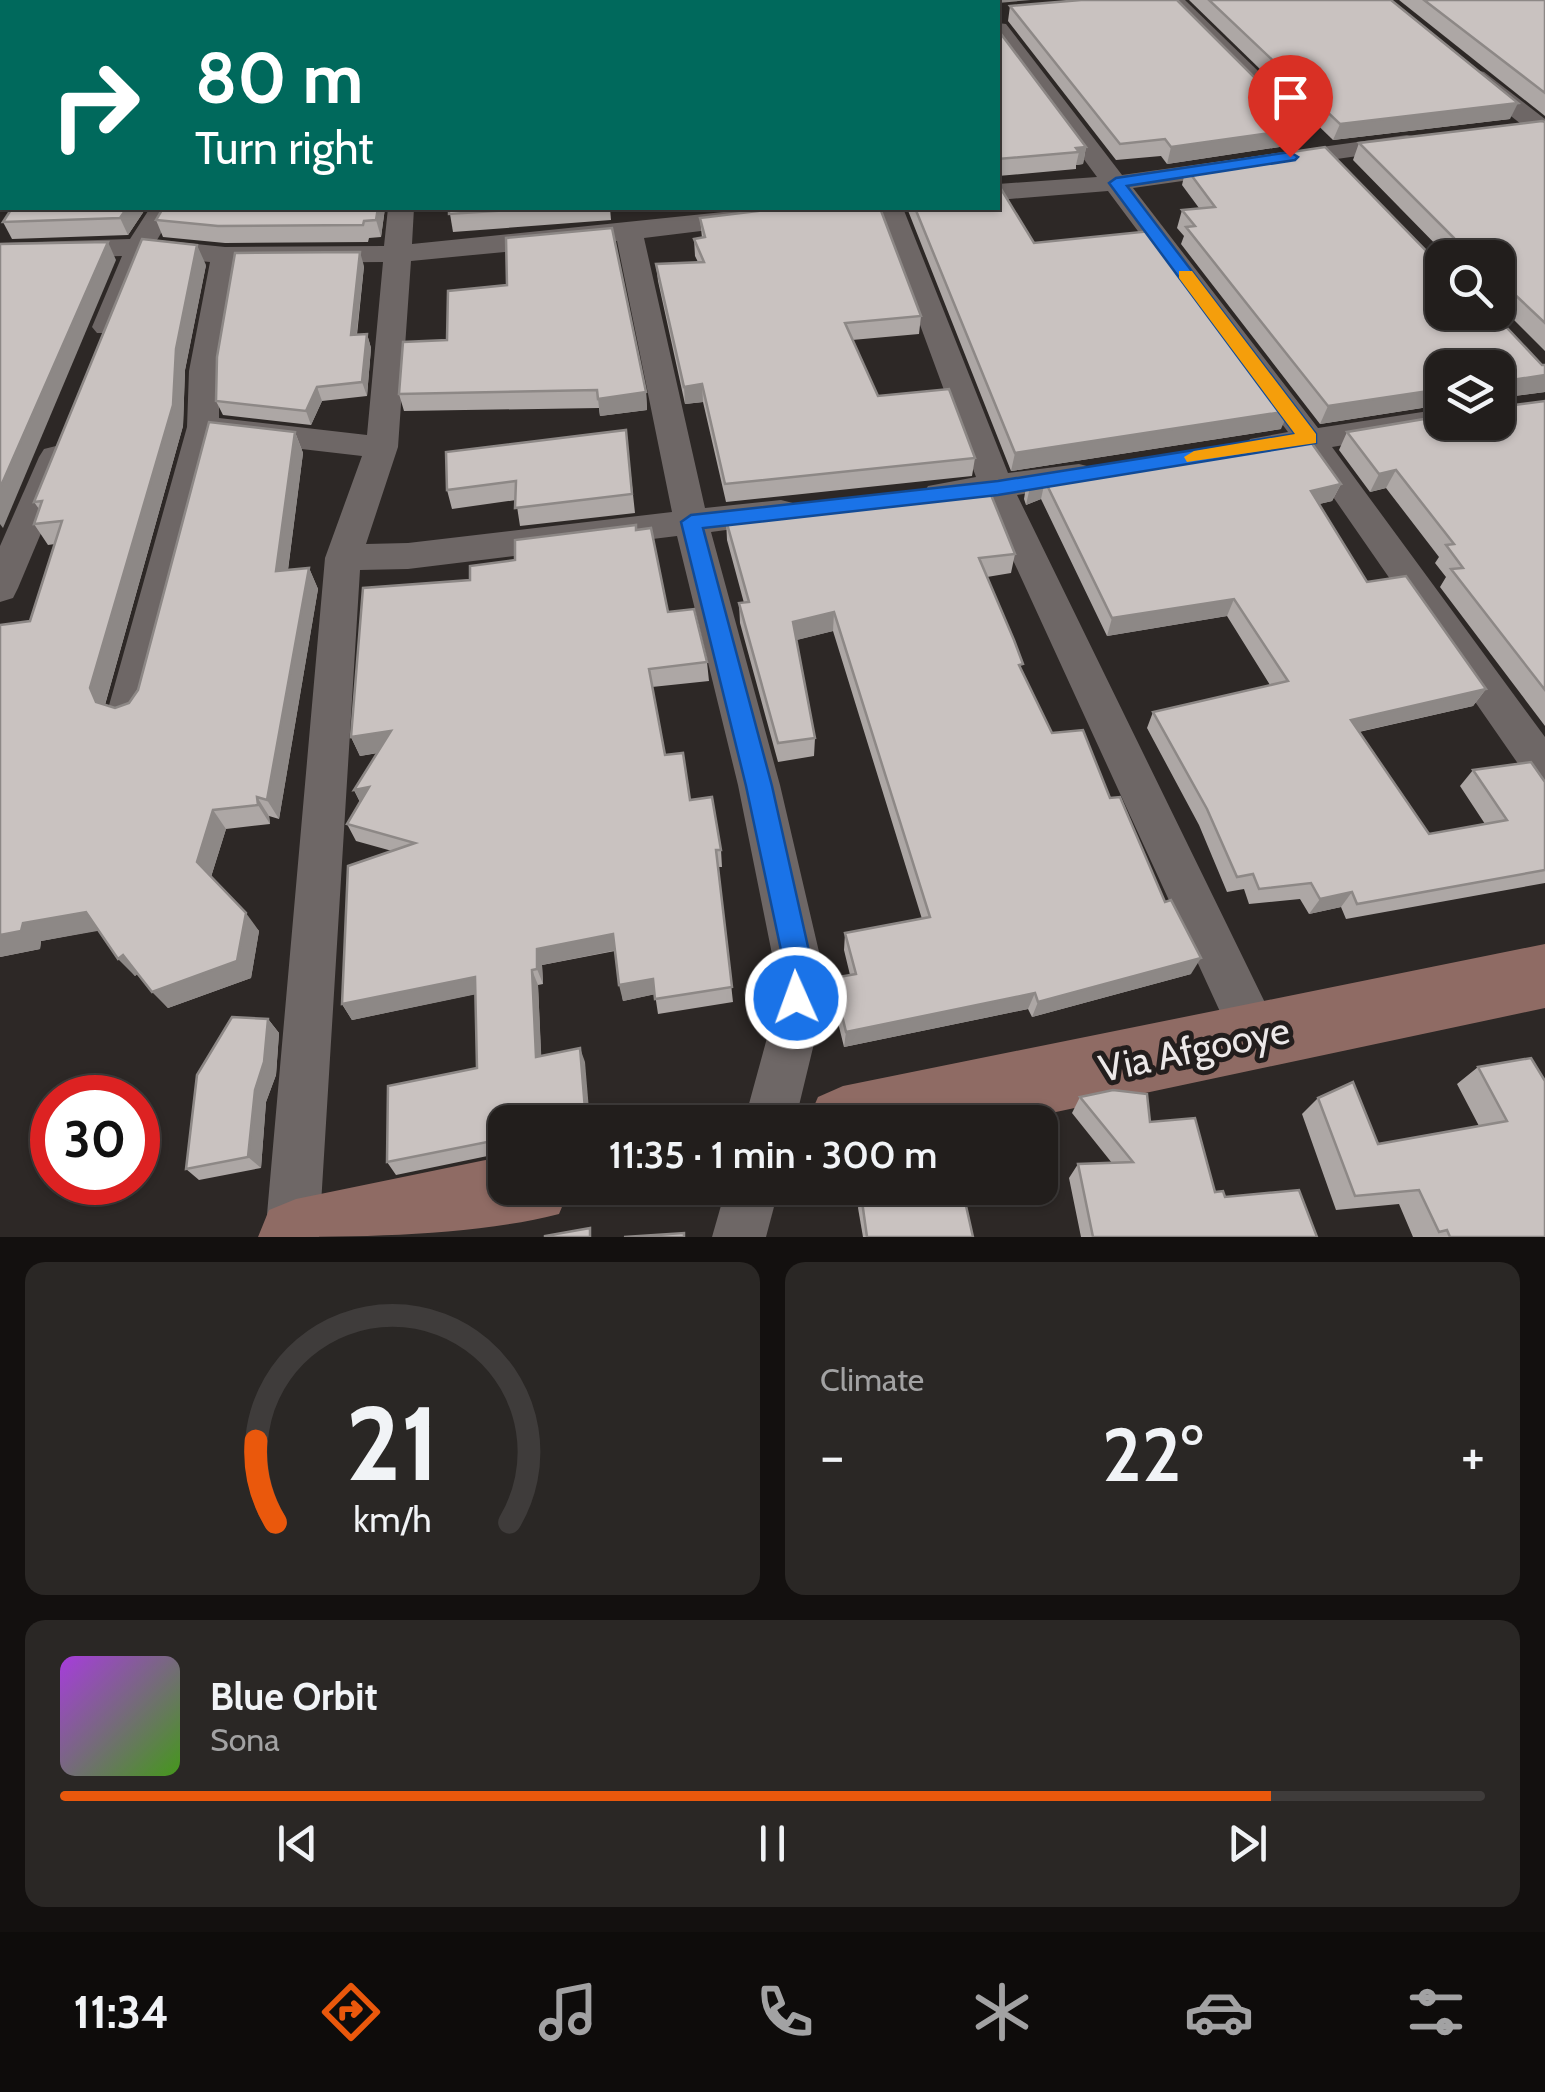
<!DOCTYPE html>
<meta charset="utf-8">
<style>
:root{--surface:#221e1c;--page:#2a2725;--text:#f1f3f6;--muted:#a2a2a3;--line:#3f3c3b;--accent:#ea580c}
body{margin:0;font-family:Cabin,sans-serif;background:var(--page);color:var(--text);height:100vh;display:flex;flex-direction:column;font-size:38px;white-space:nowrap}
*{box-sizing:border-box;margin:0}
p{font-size:32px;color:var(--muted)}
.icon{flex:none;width:55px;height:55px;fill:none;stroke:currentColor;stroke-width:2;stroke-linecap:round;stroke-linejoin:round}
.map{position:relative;height:1237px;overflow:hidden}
.details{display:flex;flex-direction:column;gap:25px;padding:25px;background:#13100f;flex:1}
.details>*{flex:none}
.top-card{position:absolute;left:0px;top:0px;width:1000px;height:210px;box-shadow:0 2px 8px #0004,0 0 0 2px var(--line);background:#00695c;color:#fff;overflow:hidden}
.fabs{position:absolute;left:1425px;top:240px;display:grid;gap:20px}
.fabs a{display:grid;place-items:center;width:90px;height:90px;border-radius:20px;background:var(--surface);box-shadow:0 2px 8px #0004,0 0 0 2px var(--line);font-size:50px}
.speed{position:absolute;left:30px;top:1075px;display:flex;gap:20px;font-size:50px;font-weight:700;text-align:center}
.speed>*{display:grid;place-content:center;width:130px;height:130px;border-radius:50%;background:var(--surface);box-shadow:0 2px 8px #0004,0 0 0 2px var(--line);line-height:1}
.speed .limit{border:15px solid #d22;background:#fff;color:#111}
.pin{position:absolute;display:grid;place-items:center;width:85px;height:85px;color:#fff;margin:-102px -42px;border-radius:50% 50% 50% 0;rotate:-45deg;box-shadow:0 0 10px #0007}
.pin .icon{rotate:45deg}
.me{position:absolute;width:110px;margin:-55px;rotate:358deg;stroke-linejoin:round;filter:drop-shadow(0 0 8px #0008)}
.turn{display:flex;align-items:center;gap:35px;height:210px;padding:0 30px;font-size:45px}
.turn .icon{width:130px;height:130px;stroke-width:2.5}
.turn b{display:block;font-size:70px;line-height:85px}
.big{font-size:75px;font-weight:600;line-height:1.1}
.details .card{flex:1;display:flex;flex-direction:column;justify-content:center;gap:15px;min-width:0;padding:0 35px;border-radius:20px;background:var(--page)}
.details .dial{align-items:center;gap:0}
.dial svg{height:260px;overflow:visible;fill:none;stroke:var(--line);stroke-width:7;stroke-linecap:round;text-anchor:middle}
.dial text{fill:var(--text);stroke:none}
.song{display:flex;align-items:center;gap:30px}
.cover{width:120px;height:120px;border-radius:15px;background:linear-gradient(135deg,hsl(280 70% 55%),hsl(100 70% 35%))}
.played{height:10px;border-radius:5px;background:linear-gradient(90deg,var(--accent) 85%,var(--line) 85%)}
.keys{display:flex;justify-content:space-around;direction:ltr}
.heat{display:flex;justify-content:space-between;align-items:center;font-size:55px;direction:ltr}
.details .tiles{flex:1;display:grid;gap:25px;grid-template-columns:1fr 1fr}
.card:last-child{grid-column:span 2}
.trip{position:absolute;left:488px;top:1105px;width:570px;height:100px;border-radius:20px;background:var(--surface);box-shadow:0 2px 8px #0004,0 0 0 2px var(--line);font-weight:600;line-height:100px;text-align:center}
.menu{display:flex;height:160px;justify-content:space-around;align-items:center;background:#0e0c0b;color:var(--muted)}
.menu .icon{width:70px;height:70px}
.menu .current{color:var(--accent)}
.menu b{font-size:45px;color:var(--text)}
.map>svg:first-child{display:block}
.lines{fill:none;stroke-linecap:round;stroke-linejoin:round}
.street{fill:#6e6766;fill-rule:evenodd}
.secondary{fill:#8f6b64;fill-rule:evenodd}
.wall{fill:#ada7a5}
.shaded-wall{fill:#8d8886}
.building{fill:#c9c2c0;stroke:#8d8886;stroke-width:2.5}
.route{fill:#1a73e8;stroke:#114b97;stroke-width:2.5}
.slow{fill:#f59e0b}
.labels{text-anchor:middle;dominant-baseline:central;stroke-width:10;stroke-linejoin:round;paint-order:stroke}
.near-street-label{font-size:38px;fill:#ece8e8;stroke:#231e1d}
</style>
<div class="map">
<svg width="1545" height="1237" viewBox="0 0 1545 1237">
<rect width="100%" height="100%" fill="#2d2826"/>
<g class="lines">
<g class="street">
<polygon points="576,0 597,0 598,2 577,2"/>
<polygon points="1163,0 1185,0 1286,98 1290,103 1286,108 1270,108"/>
<polygon points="998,23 1006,24 1122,175 1407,135 1416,137 1419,142 1416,147 1407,149 1133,188 1318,428 1442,409 1442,422 1456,422 1442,429 1332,447 1545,737 1545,786 1530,781 1302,452 1262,458 1250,455 1246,447 1250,439 1288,432 1108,191 998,200 998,184 1097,177 998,43"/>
<polygon points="1476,70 1484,72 1545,119 1545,138 1536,136 1468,82 1465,77"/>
<path d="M150,208H176L157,240L225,247L384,246L388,208H414L412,244L762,208H835L831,214L822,216L644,238L705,508L781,500L793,503L798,512L793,521L711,532L780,785L823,969L818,1027L795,1122H744L770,1027L775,969L738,785L677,536L408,569L360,570L319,1237H265L325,558L362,456L216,439L148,709L142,720L128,725L114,720L108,709L187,427L189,371L210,262L149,256L122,327L117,333H97L92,327L122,256L0,259V243L130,239ZM617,241L672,512L408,543L366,544L398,447L411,261ZM383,262L367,435L219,418V371L237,263Z"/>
<polygon points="877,208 903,208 1008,473 1079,464 1091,467 1096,475 1091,483 1017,495 1273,1019 1281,1036 1273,1053 1256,1060 1239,1053 985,499 940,506 928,502 923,494 928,486 976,477"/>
<polygon points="56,446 68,449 73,457 18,588 13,598 0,602 0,546 39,457 44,449"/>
<polygon points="726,1188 779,1188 766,1237 712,1237"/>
</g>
<g class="secondary">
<polygon points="1545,944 1545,1008 1009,1122 807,1122 818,1097 843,1086"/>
<path d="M505,1156V1188H570L559,1214C469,1237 354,1237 258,1237L269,1210L296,1199Z"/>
</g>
</g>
<g class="wall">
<polygon points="0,0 2,2 2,187 0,187"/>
<polygon points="1189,0 1391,0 1510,119 1333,140"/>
<polygon points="1399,0 1545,0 1545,116"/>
<polygon points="1010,6 1299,144 1167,164 1161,156 1116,160 1008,21"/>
<polygon points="998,30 1086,147 1083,164 1076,165 1076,169 998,176"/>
<polygon points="1545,122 1545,351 1501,307 1498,307 1498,258 1446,258 1446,255 1353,160 1359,143"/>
<polygon points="1186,168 1438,263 1542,365 1545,365 1545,392 1506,397 1506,406 1545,401 1545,726 1440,587 1446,577 1435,563 1439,557 1386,488 1370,492 1339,450 1347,432 1498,422 1442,368 1442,408 1441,405 1320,424 1181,244 1184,236 1177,228 1182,210 1199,208 1182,185"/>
<polygon points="12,208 146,208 128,235 12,239 3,222"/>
<polygon points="385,208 381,237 369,238 368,242 225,243 163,237 156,220"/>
<polygon points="449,208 610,208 611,220 453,232"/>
<polygon points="694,208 730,208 695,211"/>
<polygon points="907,208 998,208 1034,243 1281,429 1011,471"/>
<polygon points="700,218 921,316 919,334 852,340 878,396 975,458 972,476 726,502 703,402 685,404 658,281 656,264 698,262 695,256 694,239 702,238"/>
<polygon points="206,265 185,370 183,426 105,705 115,708 129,703 295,432 303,453 288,570 309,568 318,589 279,819 269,816 270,824 226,829 211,877 259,931 251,978 168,1008 137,974 135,976 99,930 41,941 40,949 0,957 0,625 30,621 55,544 48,545 34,524 39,509 34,502"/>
<polygon points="364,266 357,335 367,334 371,348 367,396 322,401 311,425 223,415 216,401"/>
<polygon points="403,342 646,392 647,410 600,416 599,408 404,411 399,394"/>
<polygon points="626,430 635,513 520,526 516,500 452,509 447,490"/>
<polygon points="1027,481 1341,484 1332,501 1319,504 1367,582 1486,689 1473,706 1359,732 1429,834 1485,824 1460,786 1473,770 1545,782 1545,883 1346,919 1341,907 1309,914 1300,899 1249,904 1244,889 1227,892 1199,825 1147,728 1153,712 1270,685 1227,616 1107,636 1041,499 1026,505 1024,499"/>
<polygon points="732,514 1015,554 1011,573 987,577 1021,669 1052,733 1110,798 1191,974 1032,1017 1028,1009 844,1047 831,994 833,978 850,975 844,950 845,933 922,919 833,631 796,640 815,738 814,756 778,762 740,623 739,603 744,603 727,540 726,520 733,519"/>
<polygon points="636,530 668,612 707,662 709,681 652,687 665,755 690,800 721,850 722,867 718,867 733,1002 658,1014 655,994 623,1001 615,951 542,965 543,984 538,985 541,1056 585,1062 505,1122 505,1170 502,1164 502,1153 396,1175 387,1162 477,1068 475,994 352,1020 342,1004 392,851 356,841 347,824 360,802 354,790 378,753 360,756 351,737 470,580 515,560"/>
<polygon points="268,1019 279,1033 276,1075 266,1102 261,1168 199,1180 186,1169"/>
<polygon points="1531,1058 1545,1237 1413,1237 1399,1204 1336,1210 1302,1114 1318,1098 1378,1144 1479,1126 1457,1084 1478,1067"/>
<polygon points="1080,1097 1150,1122 1215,1192 1317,1237 1081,1237 1069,1178 1078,1164 1112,1163 1072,1113"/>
<polygon points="908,1188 962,1188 973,1237 863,1237 858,1208 861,1194"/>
</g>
<g class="shaded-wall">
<polygon points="996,0 1031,0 998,3"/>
<polygon points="1518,103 1510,119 1333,140 1340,124"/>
<polygon points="1305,128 1299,144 1167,164 1171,147"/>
<polygon points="1086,147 1083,164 1076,165 1079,152 1076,148"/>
<polygon points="127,208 146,208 128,235 120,218"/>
<polygon points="378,208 385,208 381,237 376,220"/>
<polygon points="108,242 116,260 3,528 0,524 0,488"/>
<polygon points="197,245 206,265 185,370 183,426 104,708 96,702 90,688 176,349"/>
<polygon points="360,252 364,266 355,349 351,335"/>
<polygon points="367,334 371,348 367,396 362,382"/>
<polygon points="1545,375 1545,392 1498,398 1505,381"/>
<polygon points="702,384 703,402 685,404 684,387"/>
<polygon points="317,387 322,401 311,425 306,411"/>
<polygon points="1442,389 1441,405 1320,424 1328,406"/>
<polygon points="646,392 647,410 600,416 598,399"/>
<polygon points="1289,411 1281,429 1011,471 1015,453"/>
<polygon points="295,432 303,453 285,592 276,571"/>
<polygon points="1396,470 1386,488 1370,492 1379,474"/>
<polygon points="1045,481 1041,499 1026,505 1030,487"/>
<polygon points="1341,484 1332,501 1303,508 1311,491"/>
<polygon points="309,568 318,589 279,819 267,800"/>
<polygon points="1234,599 1227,616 1107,636 1112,618"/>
<polygon points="834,612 833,631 793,641 793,622"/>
<polygon points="1486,689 1473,706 1340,736 1351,720"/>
<polygon points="391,731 399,749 360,756 351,737"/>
<polygon points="369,787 363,808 354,790"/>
<polygon points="257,797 269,816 270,824 258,805"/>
<polygon points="213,810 226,829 210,880 197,862"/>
<polygon points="1352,892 1341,907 1309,914 1320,899"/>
<polygon points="86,912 103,930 41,941 40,949 0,957 0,935 23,923"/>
<polygon points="246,913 259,931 251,978 168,1008 152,992"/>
<polygon points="613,934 617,950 542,965 543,984 537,969 537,949"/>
<polygon points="123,955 139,973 135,976 118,959"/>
<polygon points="1201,958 1191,974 1032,1017 1038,1002"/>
<polygon points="532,970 538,985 542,1071 536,1057"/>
<polygon points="475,977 482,993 352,1020 342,1004"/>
<polygon points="653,979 656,994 623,1001 619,985"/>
<polygon points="1035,993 1028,1009 844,1047 846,1032"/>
<polygon points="268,1019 279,1033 276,1075 266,1102 261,1168 248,1157 255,1090"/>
<polygon points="580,1048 585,1062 590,1122 586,1122"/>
</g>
<g class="building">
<polygon points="0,0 570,0 570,2 2,2 2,169 0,170"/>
<polygon points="598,0 997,0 997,2 599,2"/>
<polygon points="1081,0 1177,0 1305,128 1171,147 1165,139 1120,144 1010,6"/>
<polygon points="1209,0 1391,0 1518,103 1340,124"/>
<polygon points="1424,0 1545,0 1545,93"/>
<polygon points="998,30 1086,147 1076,148 1079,152 998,159"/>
<polygon points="1542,121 1545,122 1545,323 1510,290 1498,290 1498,258 1453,258 1454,238 1359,143"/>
<polygon points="1325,147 1438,263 1442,264 1442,312 1492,312 1542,365 1545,365 1545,375 1505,381 1506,406 1545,401 1545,690 1451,569 1463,568 1446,545 1454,544 1396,470 1379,474 1347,432 1442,416 1442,422 1498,422 1498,368 1442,368 1442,389 1328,406 1186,227 1195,226 1182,210 1215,207 1186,168"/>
<polygon points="998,184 1034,243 1151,231 1289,411 1015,453 915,208 998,208"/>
<polygon points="12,208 127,208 120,218 3,222"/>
<polygon points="163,208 378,208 376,220 364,221 363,225 218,226 156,220"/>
<polygon points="449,208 543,208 449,214"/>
<polygon points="783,208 880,208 921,316 845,323 878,396 949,389 975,458 725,484 702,384 684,387 656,264 704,262 694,239 705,237 700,218"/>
<polygon points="612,228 646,392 598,399 597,390 399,394 403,342 447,340 448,291 507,285 506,238"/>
<polygon points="142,239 197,245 176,349 173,405 90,688 96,702 115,708 129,703 138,690 209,422 295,432 276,571 309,568 267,800 257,797 258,805 213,810 197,862 246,913 237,961 152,992 123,955 118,959 86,912 23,923 21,931 0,935 0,625 30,621 62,521 34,524 42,501 34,502"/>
<polygon points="108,242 0,488 0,244"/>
<polygon points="360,252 351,335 367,334 362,382 317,387 306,411 216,401 217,357 235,253"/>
<polygon points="626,430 632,494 515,508 516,481 447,490 446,452"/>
<polygon points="1308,438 1341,484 1311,491 1367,582 1406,576 1486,689 1351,720 1429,834 1507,820 1473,770 1531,762 1545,782 1545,870 1357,904 1352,892 1320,899 1311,883 1259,889 1253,874 1237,877 1207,809 1153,712 1288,681 1234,599 1112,618 1045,481 1030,487 1027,481"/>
<polygon points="987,485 1015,554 979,558 1014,640 1023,664 1019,665 1052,733 1083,730 1110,798 1120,797 1165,902 1171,900 1201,958 1038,1002 1035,993 846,1032 833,978 856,974 845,933 930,917 834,612 793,622 815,738 778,743 739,603 749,602 726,520 734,519 732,514"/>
<polygon points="636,525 636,530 651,528 668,612 694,609 707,662 649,669 665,755 683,753 690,800 712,797 721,850 716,850 732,987 655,999 653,979 619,985 613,934 537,949 537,969 532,970 536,1057 580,1048 586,1122 505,1122 505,1163 502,1164 502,1143 497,1140 387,1162 388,1086 477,1068 475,977 342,1004 348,866 415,843 347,824 369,787 354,790 391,731 351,737 363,588 470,580 470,566 515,560 515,540"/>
<polygon points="232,1017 268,1019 264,1062 255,1090 248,1157 186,1169 197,1075"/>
<polygon points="1531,1058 1545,1081 1545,1237 1450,1237 1447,1230 1439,1232 1419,1190 1355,1196 1318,1098 1353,1082 1378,1144 1507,1121 1478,1067"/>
<polygon points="1113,1090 1147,1094 1150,1122 1195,1118 1215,1192 1223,1191 1225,1197 1299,1190 1317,1237 1093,1237 1078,1164 1133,1162 1080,1097"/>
<polygon points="914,1188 962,1188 973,1237 867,1237 861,1194"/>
<polygon points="590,1228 590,1237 545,1237 545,1236"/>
<polygon points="684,1233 684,1237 624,1237"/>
</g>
<polygon class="route" points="1290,152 1298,157 1295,160 1127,186 1316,434 1316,443 998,495 703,528 772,786 813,969 807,1008 796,1012 786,1008 782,998 785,969 746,786 681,522 691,515 998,481 1295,434 1109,183 1116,178"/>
<polygon class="slow" points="1179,271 1192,271 1316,434 1316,443 1187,462 1184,457 1194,451 1295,434 1179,278"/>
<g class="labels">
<g class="near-street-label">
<text transform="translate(1194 1049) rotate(-12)">Via Afgooye</text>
</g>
</g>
</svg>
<div class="fabs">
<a><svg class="icon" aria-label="search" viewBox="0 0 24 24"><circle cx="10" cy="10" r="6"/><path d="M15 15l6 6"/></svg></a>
<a><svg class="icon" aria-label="layers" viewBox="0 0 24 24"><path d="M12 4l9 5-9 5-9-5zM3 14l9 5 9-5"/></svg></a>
</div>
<div class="speed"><div class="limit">30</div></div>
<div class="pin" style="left:1290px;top:157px;background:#d93025"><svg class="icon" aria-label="arrive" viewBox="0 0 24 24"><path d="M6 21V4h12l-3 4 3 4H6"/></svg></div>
<svg class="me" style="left:796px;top:998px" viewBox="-20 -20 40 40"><circle r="17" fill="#1a73e8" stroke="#fff" stroke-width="3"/><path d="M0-11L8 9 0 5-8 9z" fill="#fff"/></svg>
<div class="trip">11:35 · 1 min · 300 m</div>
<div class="top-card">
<div class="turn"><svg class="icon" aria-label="right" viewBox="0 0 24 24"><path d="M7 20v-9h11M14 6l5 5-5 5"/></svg><div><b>80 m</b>Turn right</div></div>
</div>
</div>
<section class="details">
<div class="tiles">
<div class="card dial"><svg viewBox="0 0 100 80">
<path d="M14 69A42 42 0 1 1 86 69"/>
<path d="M14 69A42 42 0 0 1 8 44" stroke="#ea580c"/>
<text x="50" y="56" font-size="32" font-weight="700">21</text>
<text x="50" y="72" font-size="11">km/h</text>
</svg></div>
<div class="card"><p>Climate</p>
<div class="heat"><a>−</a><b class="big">22°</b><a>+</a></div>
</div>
<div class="card">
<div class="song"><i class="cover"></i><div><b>Blue Orbit</b><p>Sona</p></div></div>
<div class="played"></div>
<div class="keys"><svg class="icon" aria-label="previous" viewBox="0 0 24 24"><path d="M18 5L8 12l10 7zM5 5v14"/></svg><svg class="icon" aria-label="pause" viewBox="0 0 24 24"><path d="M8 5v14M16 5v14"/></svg><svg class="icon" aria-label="next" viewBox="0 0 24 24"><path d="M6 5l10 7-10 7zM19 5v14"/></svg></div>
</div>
</div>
</section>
<nav class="menu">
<b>11:34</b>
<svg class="icon current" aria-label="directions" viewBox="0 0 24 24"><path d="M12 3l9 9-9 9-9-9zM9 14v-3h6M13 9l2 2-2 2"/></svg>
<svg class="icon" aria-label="music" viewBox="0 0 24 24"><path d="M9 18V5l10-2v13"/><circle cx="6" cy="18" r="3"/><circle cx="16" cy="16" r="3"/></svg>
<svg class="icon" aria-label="phone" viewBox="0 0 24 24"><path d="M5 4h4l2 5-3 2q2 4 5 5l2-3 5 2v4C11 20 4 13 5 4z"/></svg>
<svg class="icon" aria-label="climate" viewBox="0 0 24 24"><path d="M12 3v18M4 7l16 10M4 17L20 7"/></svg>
<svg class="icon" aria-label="car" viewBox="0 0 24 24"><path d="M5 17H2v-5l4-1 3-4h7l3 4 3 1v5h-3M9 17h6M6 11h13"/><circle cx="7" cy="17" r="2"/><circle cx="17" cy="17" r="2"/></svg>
<svg class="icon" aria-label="filters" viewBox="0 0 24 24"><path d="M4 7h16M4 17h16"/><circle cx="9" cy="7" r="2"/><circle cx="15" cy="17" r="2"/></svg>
</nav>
